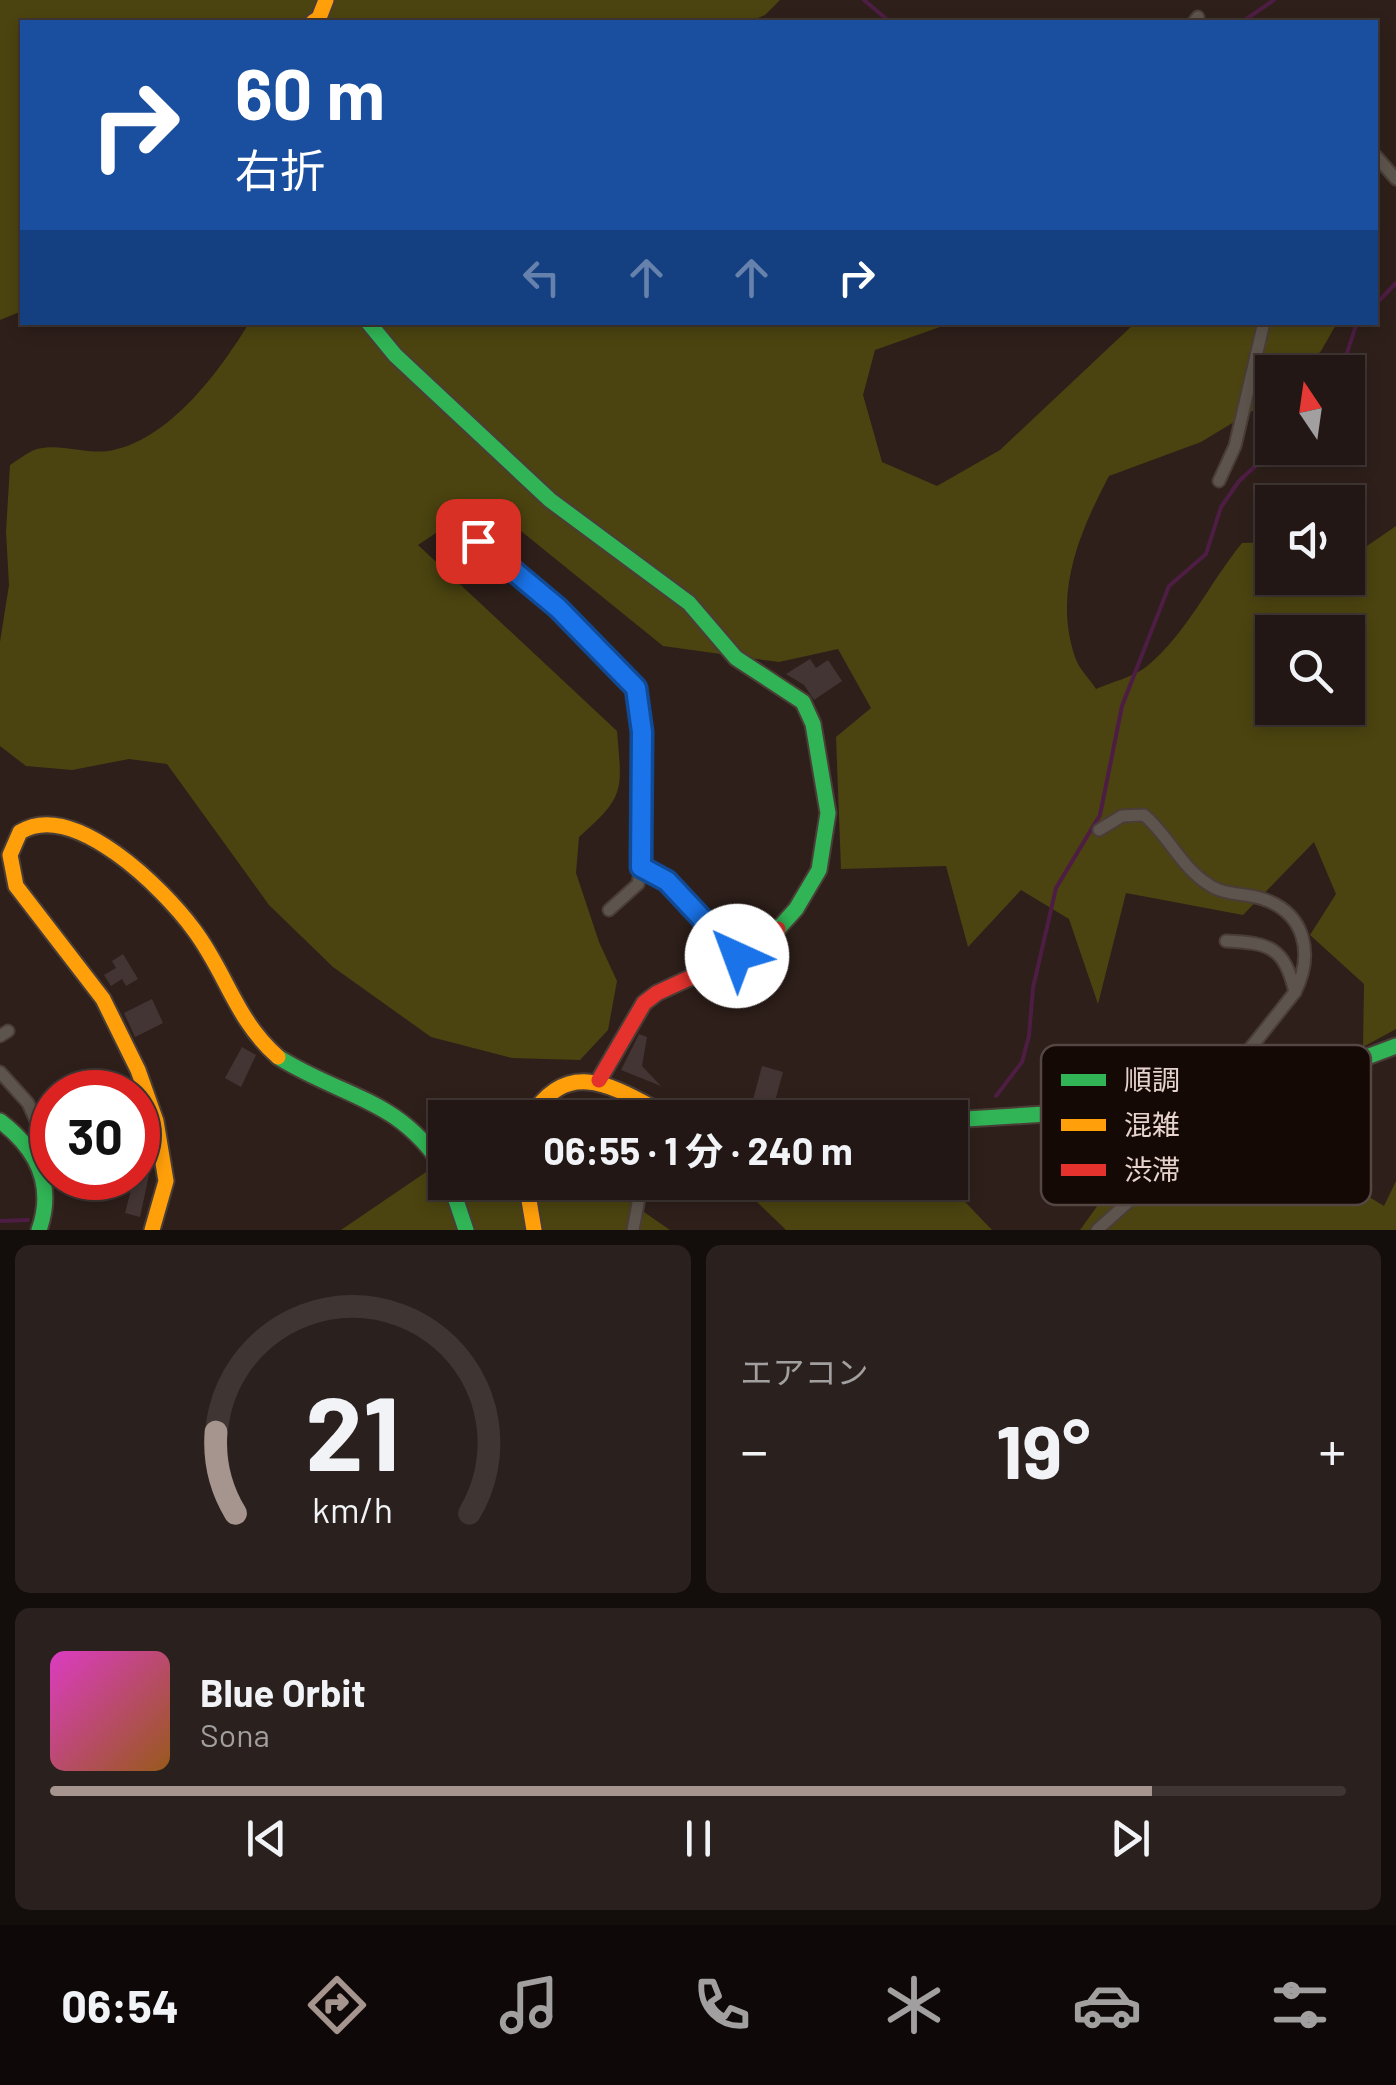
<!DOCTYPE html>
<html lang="ja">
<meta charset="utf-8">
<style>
:root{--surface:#221714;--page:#2a201d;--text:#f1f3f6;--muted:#a29fa0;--line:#3f3634;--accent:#a6948e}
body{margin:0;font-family:Barlow,"Noto Sans JP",sans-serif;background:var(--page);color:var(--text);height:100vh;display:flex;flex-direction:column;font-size:38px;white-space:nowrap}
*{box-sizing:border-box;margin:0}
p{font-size:32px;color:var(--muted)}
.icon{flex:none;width:55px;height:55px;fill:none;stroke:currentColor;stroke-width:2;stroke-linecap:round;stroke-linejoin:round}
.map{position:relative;height:1230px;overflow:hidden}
.drawer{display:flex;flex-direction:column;gap:15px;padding:15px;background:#130d0b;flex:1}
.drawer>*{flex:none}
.guide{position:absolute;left:20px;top:20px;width:1358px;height:305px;border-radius:0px;box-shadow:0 5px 15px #0003,0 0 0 2px var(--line);background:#1a4fa0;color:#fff;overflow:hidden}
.needle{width:65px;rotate:347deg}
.tools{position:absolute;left:1255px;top:355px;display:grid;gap:20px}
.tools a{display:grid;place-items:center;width:110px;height:110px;border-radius:0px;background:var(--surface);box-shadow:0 5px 15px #0003,0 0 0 2px var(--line);font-size:50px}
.speed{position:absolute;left:30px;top:1070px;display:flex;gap:20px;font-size:50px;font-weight:700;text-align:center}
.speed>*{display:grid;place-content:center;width:130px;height:130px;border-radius:50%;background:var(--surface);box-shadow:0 5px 15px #0003,0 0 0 2px var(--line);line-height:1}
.speed .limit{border:15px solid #d22;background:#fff;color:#111}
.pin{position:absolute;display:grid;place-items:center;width:85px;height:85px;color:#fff;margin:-42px;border-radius:20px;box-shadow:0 5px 15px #0006}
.me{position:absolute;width:110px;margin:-55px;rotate:317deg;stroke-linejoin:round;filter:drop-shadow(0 0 8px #0008)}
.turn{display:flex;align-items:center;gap:35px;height:210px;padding:0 50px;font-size:45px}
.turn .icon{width:130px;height:130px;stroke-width:2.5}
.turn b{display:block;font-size:70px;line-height:85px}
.lanes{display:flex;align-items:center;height:95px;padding:0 50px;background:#0003;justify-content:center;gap:50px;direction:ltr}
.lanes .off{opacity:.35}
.big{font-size:75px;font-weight:700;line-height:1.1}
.drawer .tile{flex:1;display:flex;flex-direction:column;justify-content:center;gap:15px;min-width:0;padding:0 35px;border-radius:15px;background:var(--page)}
.drawer .dial{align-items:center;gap:0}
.dial svg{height:260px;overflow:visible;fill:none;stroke:var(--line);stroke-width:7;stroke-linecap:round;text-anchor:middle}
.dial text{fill:var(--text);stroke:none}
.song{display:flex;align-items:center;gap:30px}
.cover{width:120px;height:120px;border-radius:15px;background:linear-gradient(135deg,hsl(310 70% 55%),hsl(30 70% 35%))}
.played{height:10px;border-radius:5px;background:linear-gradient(90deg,var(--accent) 85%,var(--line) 85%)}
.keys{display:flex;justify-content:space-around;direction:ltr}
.heat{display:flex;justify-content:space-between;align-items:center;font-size:55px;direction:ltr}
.drawer .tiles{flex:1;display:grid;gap:15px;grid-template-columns:1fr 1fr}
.tile:last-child{grid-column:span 2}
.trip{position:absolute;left:428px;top:1100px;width:540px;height:100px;border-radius:0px;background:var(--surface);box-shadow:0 5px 15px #0003,0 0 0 2px var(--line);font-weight:700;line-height:100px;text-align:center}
.dock{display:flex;height:160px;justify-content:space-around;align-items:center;background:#0e0908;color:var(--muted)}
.dock .icon{width:70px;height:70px}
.dock .current{color:var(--accent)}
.dock b{font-size:45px;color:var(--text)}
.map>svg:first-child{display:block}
.green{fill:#4b4410;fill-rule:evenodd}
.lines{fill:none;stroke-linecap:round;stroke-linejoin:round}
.stream{stroke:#4e1d44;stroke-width:4}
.building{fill:#433534}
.street-casing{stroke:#4a3d38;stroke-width:15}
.fast-casing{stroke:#4a3d38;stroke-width:19}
.slow-casing{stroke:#4a3d38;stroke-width:19}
.jam-casing{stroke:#4a3d38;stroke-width:19}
.street{stroke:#5d554d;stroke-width:11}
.fast{stroke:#30b455;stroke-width:15}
.slow{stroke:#ff9f0a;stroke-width:15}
.jam{stroke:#e5322d;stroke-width:15}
.route-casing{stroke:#114b97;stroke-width:25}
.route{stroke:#1a73e8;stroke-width:18}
.key{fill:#150906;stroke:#544642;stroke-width:2.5}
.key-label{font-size:28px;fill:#e6d3cd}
</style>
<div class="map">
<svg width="1396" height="1230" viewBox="0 0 1396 1230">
<rect width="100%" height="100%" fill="#2e1f1a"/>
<g class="green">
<polygon points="0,0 780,0 765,15 748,22 22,22 22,311 0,320"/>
<path d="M249,323H951L875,350L863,395L882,462L937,486L1000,450L1135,323H1337L1321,351L1300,372H1272V399L1201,442L1109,476C1080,531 1053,593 1075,657C1078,668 1090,679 1096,689C1112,682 1133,677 1146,667C1186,635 1210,582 1242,543L1272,542V578H1348V559L1396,526V1029L1363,1047L1364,984L1310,935L1336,894L1314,842L1243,915L1126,893L1098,1004L1069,919L1021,890L968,947L946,866L841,869L836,737L871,708L838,649L779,662L663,646L484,501L418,545L617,731C622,790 626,796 579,837L576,873L599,942L617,981L608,1030L580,1060L512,1058L431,1037L333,967L269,905L167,764L129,759L72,770L26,766L0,746V642L9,585L6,532L10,465C18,460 28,452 37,449C59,443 86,454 108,451C168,442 220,371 249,323ZM1272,632H1348V708H1272Z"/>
<polygon points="1316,1089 1360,1107 1323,1169 1384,1206 1396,1181 1396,1230 1080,1230 1103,1198 1185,1110"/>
<polygon points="445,1165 445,1182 602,1183 670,1230 341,1230 429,1170"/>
<polygon points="792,1183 947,1183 992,1230 786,1230 751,1196"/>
</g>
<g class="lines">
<g class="stream">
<polyline points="864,0 890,22"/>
<polyline points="1242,22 1274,0"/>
<polyline points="1375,305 1396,283"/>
<polyline points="1341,372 1357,322"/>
<polyline points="996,1096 1022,1062 1029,1036 1033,988 1056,888 1100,815 1122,706 1169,586 1206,554 1221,507 1239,481 1275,448"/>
<polyline points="0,1221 28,1220"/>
</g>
</g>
<g class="building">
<polygon points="810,659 816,668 828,660 842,681 814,700 804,685 786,674"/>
<polygon points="123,954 138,979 126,986 122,979 111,986 104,975 116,968 112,961"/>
<polygon points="152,999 163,1023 135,1037 124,1013"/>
<polygon points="639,1034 647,1037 642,1066 661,1086 621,1070"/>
<polygon points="242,1047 256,1055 241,1087 225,1078"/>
<polygon points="762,1066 783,1072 771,1116 750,1111"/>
<polygon points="138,1162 151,1165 140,1217 125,1213 134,1178 138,1178"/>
</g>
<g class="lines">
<g class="street-casing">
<g id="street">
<polyline points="1194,22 1198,17"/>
<polyline points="1375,155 1396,179"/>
<polyline points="1219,481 1235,446 1264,322"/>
<polyline points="452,518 558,608 636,689 642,732 641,867 667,881 737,956"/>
<path d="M1099,830L1122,816L1144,815C1168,835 1181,867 1208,884C1222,895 1243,893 1260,898C1306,912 1314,954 1295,992"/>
<polyline points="609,910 638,884 641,867"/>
<polyline points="0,1036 8,1031"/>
<polyline points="0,1072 28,1103 49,1150 41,1165"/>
<path d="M1189,1100L1190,1089L1241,1060L1295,992C1284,947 1270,943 1226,941"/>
<polyline points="633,1230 642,1182"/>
<polyline points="1097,1230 1163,1171 1175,1137 1173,1102"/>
</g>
</g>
<g class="fast-casing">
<g id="fast">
<polyline points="368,322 395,355 550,500 689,603 736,658 803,702 813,724 828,813 819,870 796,909 778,929"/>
<path d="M278,1057C345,1099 398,1097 445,1170"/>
<polyline points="950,1120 1110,1110 1287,1087 1396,1046"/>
<path d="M0,1121C37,1149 55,1185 39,1230"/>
<polyline points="450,1182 466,1230"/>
</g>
</g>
<g class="slow-casing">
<g id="slow">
<polyline points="313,22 319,18 326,0"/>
<path d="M530,1118C571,1051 622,1093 673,1118"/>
<polyline points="526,1182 534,1230"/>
<path d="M152,1230L166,1181L156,1121L138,1070L103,999L16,886L10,855L20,832C74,799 164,889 194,930C227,974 235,1019 278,1057"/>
</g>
</g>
<g class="jam-casing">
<polyline id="jam" points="599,1080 644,1003 657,993 765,943 778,929"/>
</g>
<use href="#street" class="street"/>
<use href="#fast" class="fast"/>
<use href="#slow" class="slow"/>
<use href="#jam" class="jam"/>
</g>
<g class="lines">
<g class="route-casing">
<polyline id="route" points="478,541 558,608 636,688 642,732 641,867 667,881 737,956"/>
</g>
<use href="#route" class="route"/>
</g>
<rect x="1041" y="1045" width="330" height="160" rx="15" class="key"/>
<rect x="1061" y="1074" width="45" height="12" fill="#30b455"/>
<rect x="1061" y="1119" width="45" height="12" fill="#ff9f0a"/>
<rect x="1061" y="1164" width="45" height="12" fill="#e5322d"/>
<g class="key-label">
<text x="1124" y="1090">順調</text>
<text x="1124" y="1135">混雑</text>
<text x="1124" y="1180">渋滞</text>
</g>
</svg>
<div class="tools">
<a><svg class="needle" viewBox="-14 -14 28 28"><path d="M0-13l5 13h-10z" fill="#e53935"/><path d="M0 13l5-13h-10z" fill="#a29fa0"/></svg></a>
<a><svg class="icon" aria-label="sound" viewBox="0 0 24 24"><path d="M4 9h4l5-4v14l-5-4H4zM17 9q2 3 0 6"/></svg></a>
<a><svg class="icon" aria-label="search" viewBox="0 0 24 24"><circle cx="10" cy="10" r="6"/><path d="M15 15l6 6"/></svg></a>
</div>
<div class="speed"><div class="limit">30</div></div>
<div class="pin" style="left:478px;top:541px;background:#d93025"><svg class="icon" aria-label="arrive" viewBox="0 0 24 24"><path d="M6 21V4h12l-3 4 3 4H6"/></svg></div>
<svg class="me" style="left:737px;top:956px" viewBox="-20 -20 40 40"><circle r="19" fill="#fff"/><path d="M0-13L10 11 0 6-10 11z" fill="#1a73e8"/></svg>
<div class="trip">06:55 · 1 分 · 240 m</div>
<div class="guide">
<div class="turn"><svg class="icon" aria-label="right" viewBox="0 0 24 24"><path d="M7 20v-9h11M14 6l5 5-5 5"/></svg><div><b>60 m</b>右折</div></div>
<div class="lanes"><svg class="icon off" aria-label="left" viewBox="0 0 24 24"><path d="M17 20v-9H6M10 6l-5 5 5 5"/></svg><svg class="icon off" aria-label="ahead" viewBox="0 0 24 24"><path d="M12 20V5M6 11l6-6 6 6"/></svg><svg class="icon off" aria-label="ahead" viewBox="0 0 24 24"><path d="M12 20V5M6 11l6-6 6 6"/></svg><svg class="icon" aria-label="right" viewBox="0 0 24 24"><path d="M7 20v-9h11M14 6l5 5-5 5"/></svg></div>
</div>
</div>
<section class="drawer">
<div class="tiles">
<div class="tile dial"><svg viewBox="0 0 100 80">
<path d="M14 69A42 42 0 1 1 86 69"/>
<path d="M14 69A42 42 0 0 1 8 44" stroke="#a6948e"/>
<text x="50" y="56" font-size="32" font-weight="700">21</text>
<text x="50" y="72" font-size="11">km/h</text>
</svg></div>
<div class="tile"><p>エアコン</p>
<div class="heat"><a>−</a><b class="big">19°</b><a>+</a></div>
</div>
<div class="tile">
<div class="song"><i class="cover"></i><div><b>Blue Orbit</b><p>Sona</p></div></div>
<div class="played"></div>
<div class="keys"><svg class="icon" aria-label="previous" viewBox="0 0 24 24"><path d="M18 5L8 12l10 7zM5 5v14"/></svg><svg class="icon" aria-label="pause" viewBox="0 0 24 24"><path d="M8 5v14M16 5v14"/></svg><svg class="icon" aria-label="next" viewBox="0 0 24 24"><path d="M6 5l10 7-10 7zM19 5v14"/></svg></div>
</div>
</div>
</section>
<nav class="dock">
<b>06:54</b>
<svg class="icon current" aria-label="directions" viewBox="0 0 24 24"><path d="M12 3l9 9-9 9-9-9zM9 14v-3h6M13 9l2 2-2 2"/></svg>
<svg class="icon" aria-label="music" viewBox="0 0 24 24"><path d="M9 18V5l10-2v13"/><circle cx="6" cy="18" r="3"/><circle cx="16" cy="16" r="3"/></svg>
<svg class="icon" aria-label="phone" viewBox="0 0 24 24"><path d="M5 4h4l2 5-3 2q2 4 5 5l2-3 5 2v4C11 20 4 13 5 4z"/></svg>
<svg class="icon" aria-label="climate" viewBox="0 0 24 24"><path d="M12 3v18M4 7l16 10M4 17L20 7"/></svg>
<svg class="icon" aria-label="car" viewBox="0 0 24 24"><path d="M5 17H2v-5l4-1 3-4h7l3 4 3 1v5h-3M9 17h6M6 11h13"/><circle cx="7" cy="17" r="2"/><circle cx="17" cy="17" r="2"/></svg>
<svg class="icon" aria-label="filters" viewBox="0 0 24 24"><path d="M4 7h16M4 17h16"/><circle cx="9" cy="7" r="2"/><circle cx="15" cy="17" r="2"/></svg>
</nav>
